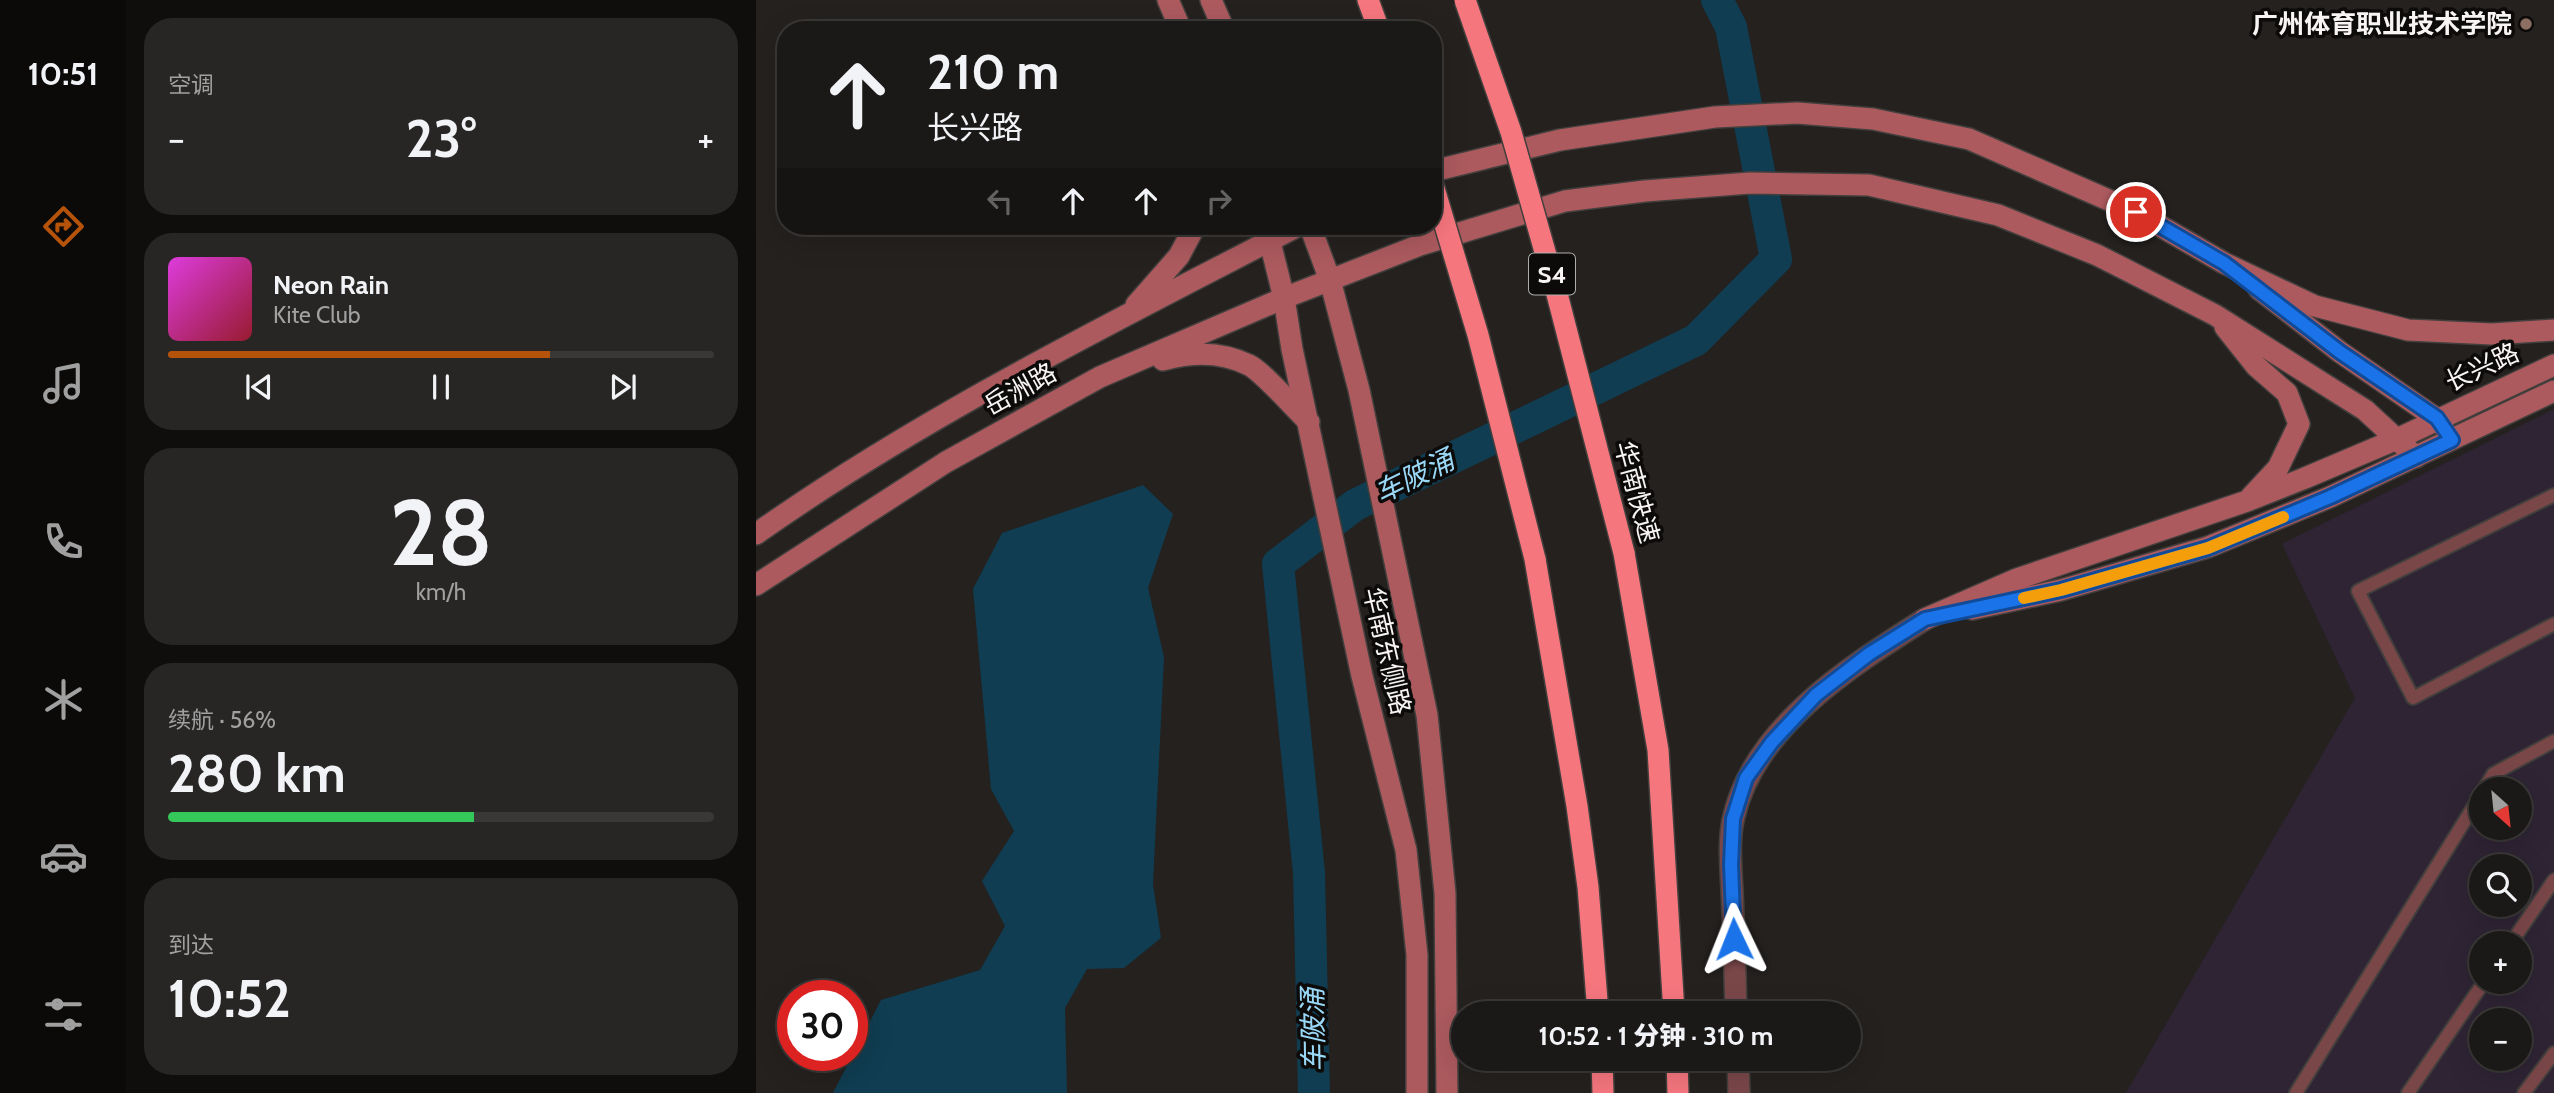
<!DOCTYPE html>
<html lang="zh">
<meta charset="utf-8">
<style>
:root{--surface:#1b1917;--page:#282624;--text:#f1f3f6;--muted:#a0a0a1;--line:#393836;--accent:#b45309}
body{margin:0;font-family:Cabin,"Noto Sans SC",sans-serif;background:var(--page);color:var(--text);height:100vh;display:flex;flex-direction:column;font-size:26px;white-space:nowrap}
*{box-sizing:border-box;margin:0}
p{font-size:23px;color:var(--muted)}
.icon{flex:none;width:38px;height:38px;fill:none;stroke:currentColor;stroke-width:2;stroke-linecap:round;stroke-linejoin:round}
.map{position:relative;flex:1;overflow:hidden}
.panel{display:flex;flex-direction:column;gap:18px;padding:18px;background:#0f0e0d;width:630px}
.panel>*{flex:none}
.banner{position:absolute;left:21px;top:21px;width:665px;height:214px;border-radius:28px;box-shadow:0 7px 28px #0002,0 0 0 2px var(--line);background:#1b1917;color:var(--text);overflow:hidden}
.needle{width:46px;rotate:153deg}
.tools{position:absolute;left:1713px;top:777px;display:grid;gap:14px}
.tools a{display:grid;place-items:center;width:63px;height:63px;border-radius:50%;background:var(--surface);box-shadow:0 7px 28px #0002,0 0 0 2px var(--line);font-size:35px}
.speed{position:absolute;left:21px;top:980px;display:flex;gap:14px;font-size:35px;font-weight:700;text-align:center}
.speed>*{display:grid;place-content:center;width:91px;height:91px;border-radius:50%;background:var(--surface);box-shadow:0 7px 28px #0002,0 0 0 2px var(--line);line-height:1}
.speed .limit{border:10px solid #d22;background:#fff;color:#111}
.pin{position:absolute;display:grid;place-items:center;width:60px;height:60px;color:#fff;margin:-30px;border:4px solid #fff;border-radius:50%;box-shadow:0 2px 7px #0007}
.me{position:absolute;width:77px;margin:-38px;rotate:358deg;stroke-linejoin:round;filter:drop-shadow(0 0 5px #0008)}
.turn{display:flex;align-items:center;gap:24px;height:147px;padding:0 35px;font-size:32px}
.turn .icon{width:91px;height:91px;stroke-width:2.5}
.turn b{display:block;font-size:49px;line-height:60px}
.lanes{display:flex;align-items:center;height:66px;padding:0 35px;background:#0003;justify-content:center;gap:35px;direction:ltr}
.lanes .off{opacity:.35}
.big{font-size:52px;font-weight:800;line-height:1.1}
.panel .widget{flex:1;display:flex;flex-direction:column;justify-content:center;gap:10px;min-width:0;padding:0 24px;border-radius:28px;background:var(--page)}
.panel .dial{align-items:center;gap:0}
.dial b{font-size:91px;line-height:1}
.song{display:flex;align-items:center;gap:21px}
.cover{width:84px;height:84px;border-radius:10px;background:linear-gradient(135deg,hsl(300 70% 55%),hsl(350 70% 35%))}
.played{height:7px;border-radius:4px;background:linear-gradient(90deg,var(--accent) 70%,var(--line) 70%)}
.keys{display:flex;justify-content:space-around;direction:ltr}
.heat{display:flex;justify-content:space-between;align-items:center;font-size:38px;direction:ltr}
.charge{height:10px;border-radius:5px;background:linear-gradient(90deg,#34c759 56%,var(--line) 0)}
.trip{position:absolute;left:695px;top:1001px;width:410px;height:70px;border-radius:35px;background:var(--surface);box-shadow:0 7px 28px #0002,0 0 0 2px var(--line);font-weight:800;line-height:70px;text-align:center}
main{display:flex;flex:1;min-height:0}
.tabs{display:flex;flex-direction:column;width:126px;justify-content:space-around;align-items:center;background:#0b0a09;color:var(--muted)}
.tabs .icon{width:49px;height:49px}
.tabs .active{color:var(--accent)}
.tabs b{font-size:32px;color:var(--text)}
.map>svg:first-child{display:block}
.commercial{fill:#2e2434;fill-rule:evenodd}
.water{fill:#103d51}
.lines{fill:none;stroke-linecap:round;stroke-linejoin:round}
.canal{stroke:#103d51;stroke-width:32}
.lane-casing{stroke:#423f3d;stroke-width:16}
.street-casing{stroke:#423f3d;stroke-width:24}
.secondary-casing{stroke:#423f3d;stroke-width:24}
.highway-casing{stroke:#423f3d;stroke-width:24}
.lane{stroke:#7a4749;stroke-width:12}
.street{stroke:#7a4749;stroke-width:21}
.secondary{stroke:#ac5a5e;stroke-width:21}
.highway{stroke:#f6767e;stroke-width:21}
.highway-bridge-casing{stroke:#423f3d;stroke-width:24;stroke-linecap:butt}
.highway-bridge{stroke:#f6767e;stroke-width:21}
.route-casing{stroke:#114b97;stroke-width:18}
.route{stroke:#1a73e8;stroke-width:12}
.slow{stroke:#f59e0b;stroke-width:12}
.education-dot{fill:#8d6e63;stroke:#0c0b0a;stroke-width:2.5}
.labels{text-anchor:middle;dominant-baseline:central;stroke-width:7;stroke-linejoin:round;paint-order:stroke}
.shield{fill:#0c0b0a;stroke:#b0aead;stroke-width:2}
.shield-label{font-size:24px;font-weight:bold;fill:#f7f4f3}
.poi-label{font-size:26px;font-weight:bold;fill:#f7f4f3;stroke:#0c0b0a;text-anchor:end}
.street-label{font-size:26px;fill:#f7f4f3;stroke:#0c0b0a}
.water-label{font-size:28px;font-style:italic;fill:#9ad8f7;stroke:#0c0b0a}
</style>
<main>
<nav class="tabs">
<b>10:51</b>
<svg class="icon active" aria-label="directions" viewBox="0 0 24 24"><path d="M12 3l9 9-9 9-9-9zM9 14v-3h6M13 9l2 2-2 2"/></svg>
<svg class="icon" aria-label="music" viewBox="0 0 24 24"><path d="M9 18V5l10-2v13"/><circle cx="6" cy="18" r="3"/><circle cx="16" cy="16" r="3"/></svg>
<svg class="icon" aria-label="phone" viewBox="0 0 24 24"><path d="M5 4h4l2 5-3 2q2 4 5 5l2-3 5 2v4C11 20 4 13 5 4z"/></svg>
<svg class="icon" aria-label="climate" viewBox="0 0 24 24"><path d="M12 3v18M4 7l16 10M4 17L20 7"/></svg>
<svg class="icon" aria-label="car" viewBox="0 0 24 24"><path d="M5 17H2v-5l4-1 3-4h7l3 4 3 1v5h-3M9 17h6M6 11h13"/><circle cx="7" cy="17" r="2"/><circle cx="17" cy="17" r="2"/></svg>
<svg class="icon" aria-label="filters" viewBox="0 0 24 24"><path d="M4 7h16M4 17h16"/><circle cx="9" cy="7" r="2"/><circle cx="15" cy="17" r="2"/></svg>
</nav>
<section class="panel">
<div class="widget"><p>空调</p>
<div class="heat"><a>−</a><b class="big">23°</b><a>+</a></div>
</div>
<div class="widget">
<div class="song"><i class="cover"></i><div><b>Neon Rain</b><p>Kite Club</p></div></div>
<div class="played"></div>
<div class="keys"><svg class="icon" aria-label="previous" viewBox="0 0 24 24"><path d="M18 5L8 12l10 7zM5 5v14"/></svg><svg class="icon" aria-label="pause" viewBox="0 0 24 24"><path d="M8 5v14M16 5v14"/></svg><svg class="icon" aria-label="next" viewBox="0 0 24 24"><path d="M6 5l10 7-10 7zM19 5v14"/></svg></div>
</div>
<div class="widget dial"><b>28</b><p>km/h</p></div>
<div class="widget"><p>续航 · 56%</p><b class="big">280 km</b><div class="charge"></div></div>
<div class="widget"><p>到达</p><b class="big">10:52</b></div>
</section>
<div class="map">
<svg width="1798" height="1093" viewBox="0 0 1798 1093">
<rect width="100%" height="100%" fill="#24211f"/>
<path class="commercial" d="M1798,409V1093H1370L1599,698L1526,544ZM1726,789H1764V828H1726ZM1726,866H1764V905H1726ZM1726,943H1764V982H1726ZM1726,1020H1764V1059H1726Z"/>
<polygon class="water" points="387,485 417,514 392,588 408,657 397,884 405,938 368,968 331,969 309,1008 311,1093 77,1093 125,1000 224,970 249,926 226,881 258,831 235,789 217,589 246,533"/>
<g class="lines">
<polyline class="canal" points="558,1093 553,873 522,564 599,505 940,340 1020,259 975,27 961,0"/>
<g class="lane-casing">
<g id="lane">
<polyline points="1798,495 1602,591 1657,698 1798,624"/>
<polyline points="1728,789 1737,774 1798,741"/>
<polyline points="1755,943 1798,880"/>
<polyline points="1540,1093 1726,793"/>
<polyline points="1652,1093 1728,982"/>
<polyline points="1768,1093 1798,1053"/>
</g>
</g>
<g class="street-casing">
<g id="street">
<path d="M980,1013C979,972 978,932 976,891C975,867 972,839 978,816C999,726 1095,666 1169,619"/>
<polyline points="982,1059 983,1093"/>
</g>
</g>
<g class="secondary-casing">
<g id="secondary">
<polyline points="412,0 425,30"/>
<polyline points="455,0 468,30"/>
<polyline points="677,171 804,140 959,117 1041,113 1117,119 1213,139 1380,212 1468,263 1559,306 1652,330 1736,334 1798,330"/>
<polyline points="510,226 528,298 536,349 606,676 650,850 661,955 661,1093"/>
<polyline points="554,226 574,280 603,390 671,715 689,893 691,1093"/>
<polyline points="1503,289 1584,352 1681,419 1687,426"/>
<polyline points="380,305 423,256 439,226"/>
<polyline points="1469,327 1500,366 1531,393 1543,424 1522,468 1495,497"/>
<path d="M407,360C435,352 465,351 493,365C507,372 539,409 553,422"/>
<path d="M0,534C170,414 358,322 542,226"/>
<polyline points="0,585 190,462 344,377 528,298 664,245 809,201 889,191 994,183 1113,185 1242,215 1341,255 1459,315 1609,410 1660,457"/>
<polyline points="1216,609 1305,590 1452,547 1574,497 1798,391"/>
<polyline points="1169,619 1261,579 1491,501 1549,478 1641,439 1798,365"/>
</g>
</g>
<g class="highway-casing">
<g id="highway">
<polyline points="612,0 623,30"/>
<polyline points="868,553 902,750 918,1013"/>
<polyline points="779,559 821,806 832,887 842,1013"/>
<polyline points="846,1059 847,1093"/>
<polyline points="921,1059 922,1093"/>
</g>
</g>
<use href="#lane" class="lane"/>
<use href="#street" class="street"/>
<use href="#secondary" class="secondary"/>
<use href="#highway" class="highway"/>
<g class="highway-bridge-casing">
<g id="highway-bridge">
<polyline points="709,0 755,132 801,294 868,553"/>
<polyline points="677,185 722,335 779,559"/>
</g>
</g>
<use href="#highway-bridge" class="highway-bridge"/>
</g>
<g class="lines">
<g class="route-casing">
<polyline id="route" points="978,939 975,865 977,819 990,778 1016,742 1060,695 1113,654 1169,619 1305,590 1452,548 1574,497 1696,440 1681,418 1584,352 1468,263 1380,212"/>
</g>
<use href="#route" class="route"/>
<polyline class="slow" points="1268,598 1305,590 1452,548 1527,517"/>
</g>
<circle class="education-dot" cx="1770" cy="24" r="7"/>
<g class="labels">
<rect class="shield" x="773" y="253.5" width="46" height="41" rx="5"/>
<g class="shield-label">
<text x="796" y="274">S4</text>
</g>
<g class="poi-label">
<text x="1756" y="24">广州体育职业技术学院</text>
</g>
<g class="street-label">
<text transform="translate(1726 367) rotate(-25)">长兴路</text>
<text transform="translate(264 389) rotate(-29)">岳洲路</text>
<text transform="translate(881 492) rotate(75)">华南快速</text>
<text transform="translate(631 651) rotate(77)">华南东侧路</text>
</g>
<g class="water-label">
<text transform="translate(658 476) rotate(-26)">车陂涌</text>
<text transform="translate(557 1030) rotate(-91)">车陂涌</text>
</g>
</g>
</svg>
<div class="tools">
<a><svg class="needle" viewBox="-14 -14 28 28"><path d="M0-13l5 13h-10z" fill="#e53935"/><path d="M0 13l5-13h-10z" fill="#a0a0a1"/></svg></a>
<a><svg class="icon" aria-label="search" viewBox="0 0 24 24"><circle cx="10" cy="10" r="6"/><path d="M15 15l6 6"/></svg></a>
<a>+</a>
<a>−</a>
</div>
<div class="speed"><div class="limit">30</div></div>
<div class="pin" style="left:1380px;top:212px;background:#d93025"><svg class="icon" aria-label="arrive" viewBox="0 0 24 24"><path d="M6 21V4h12l-3 4 3 4H6"/></svg></div>
<svg class="me" style="left:978px;top:939px" viewBox="-20 -20 40 40"><path d="M0-17L14 15 0 8-14 15z" fill="#1a73e8" stroke="#fff" stroke-width="4"/></svg>
<div class="trip">10:52 · 1 分钟 · 310 m</div>
<div class="banner">
<div class="turn"><svg class="icon" aria-label="ahead" viewBox="0 0 24 24"><path d="M12 20V5M6 11l6-6 6 6"/></svg><div><b>210 m</b>长兴路</div></div>
<div class="lanes"><svg class="icon off" aria-label="left" viewBox="0 0 24 24"><path d="M17 20v-9H6M10 6l-5 5 5 5"/></svg><svg class="icon" aria-label="ahead" viewBox="0 0 24 24"><path d="M12 20V5M6 11l6-6 6 6"/></svg><svg class="icon" aria-label="ahead" viewBox="0 0 24 24"><path d="M12 20V5M6 11l6-6 6 6"/></svg><svg class="icon off" aria-label="right" viewBox="0 0 24 24"><path d="M7 20v-9h11M14 6l5 5-5 5"/></svg></div>
</div>
</div>
</main>
